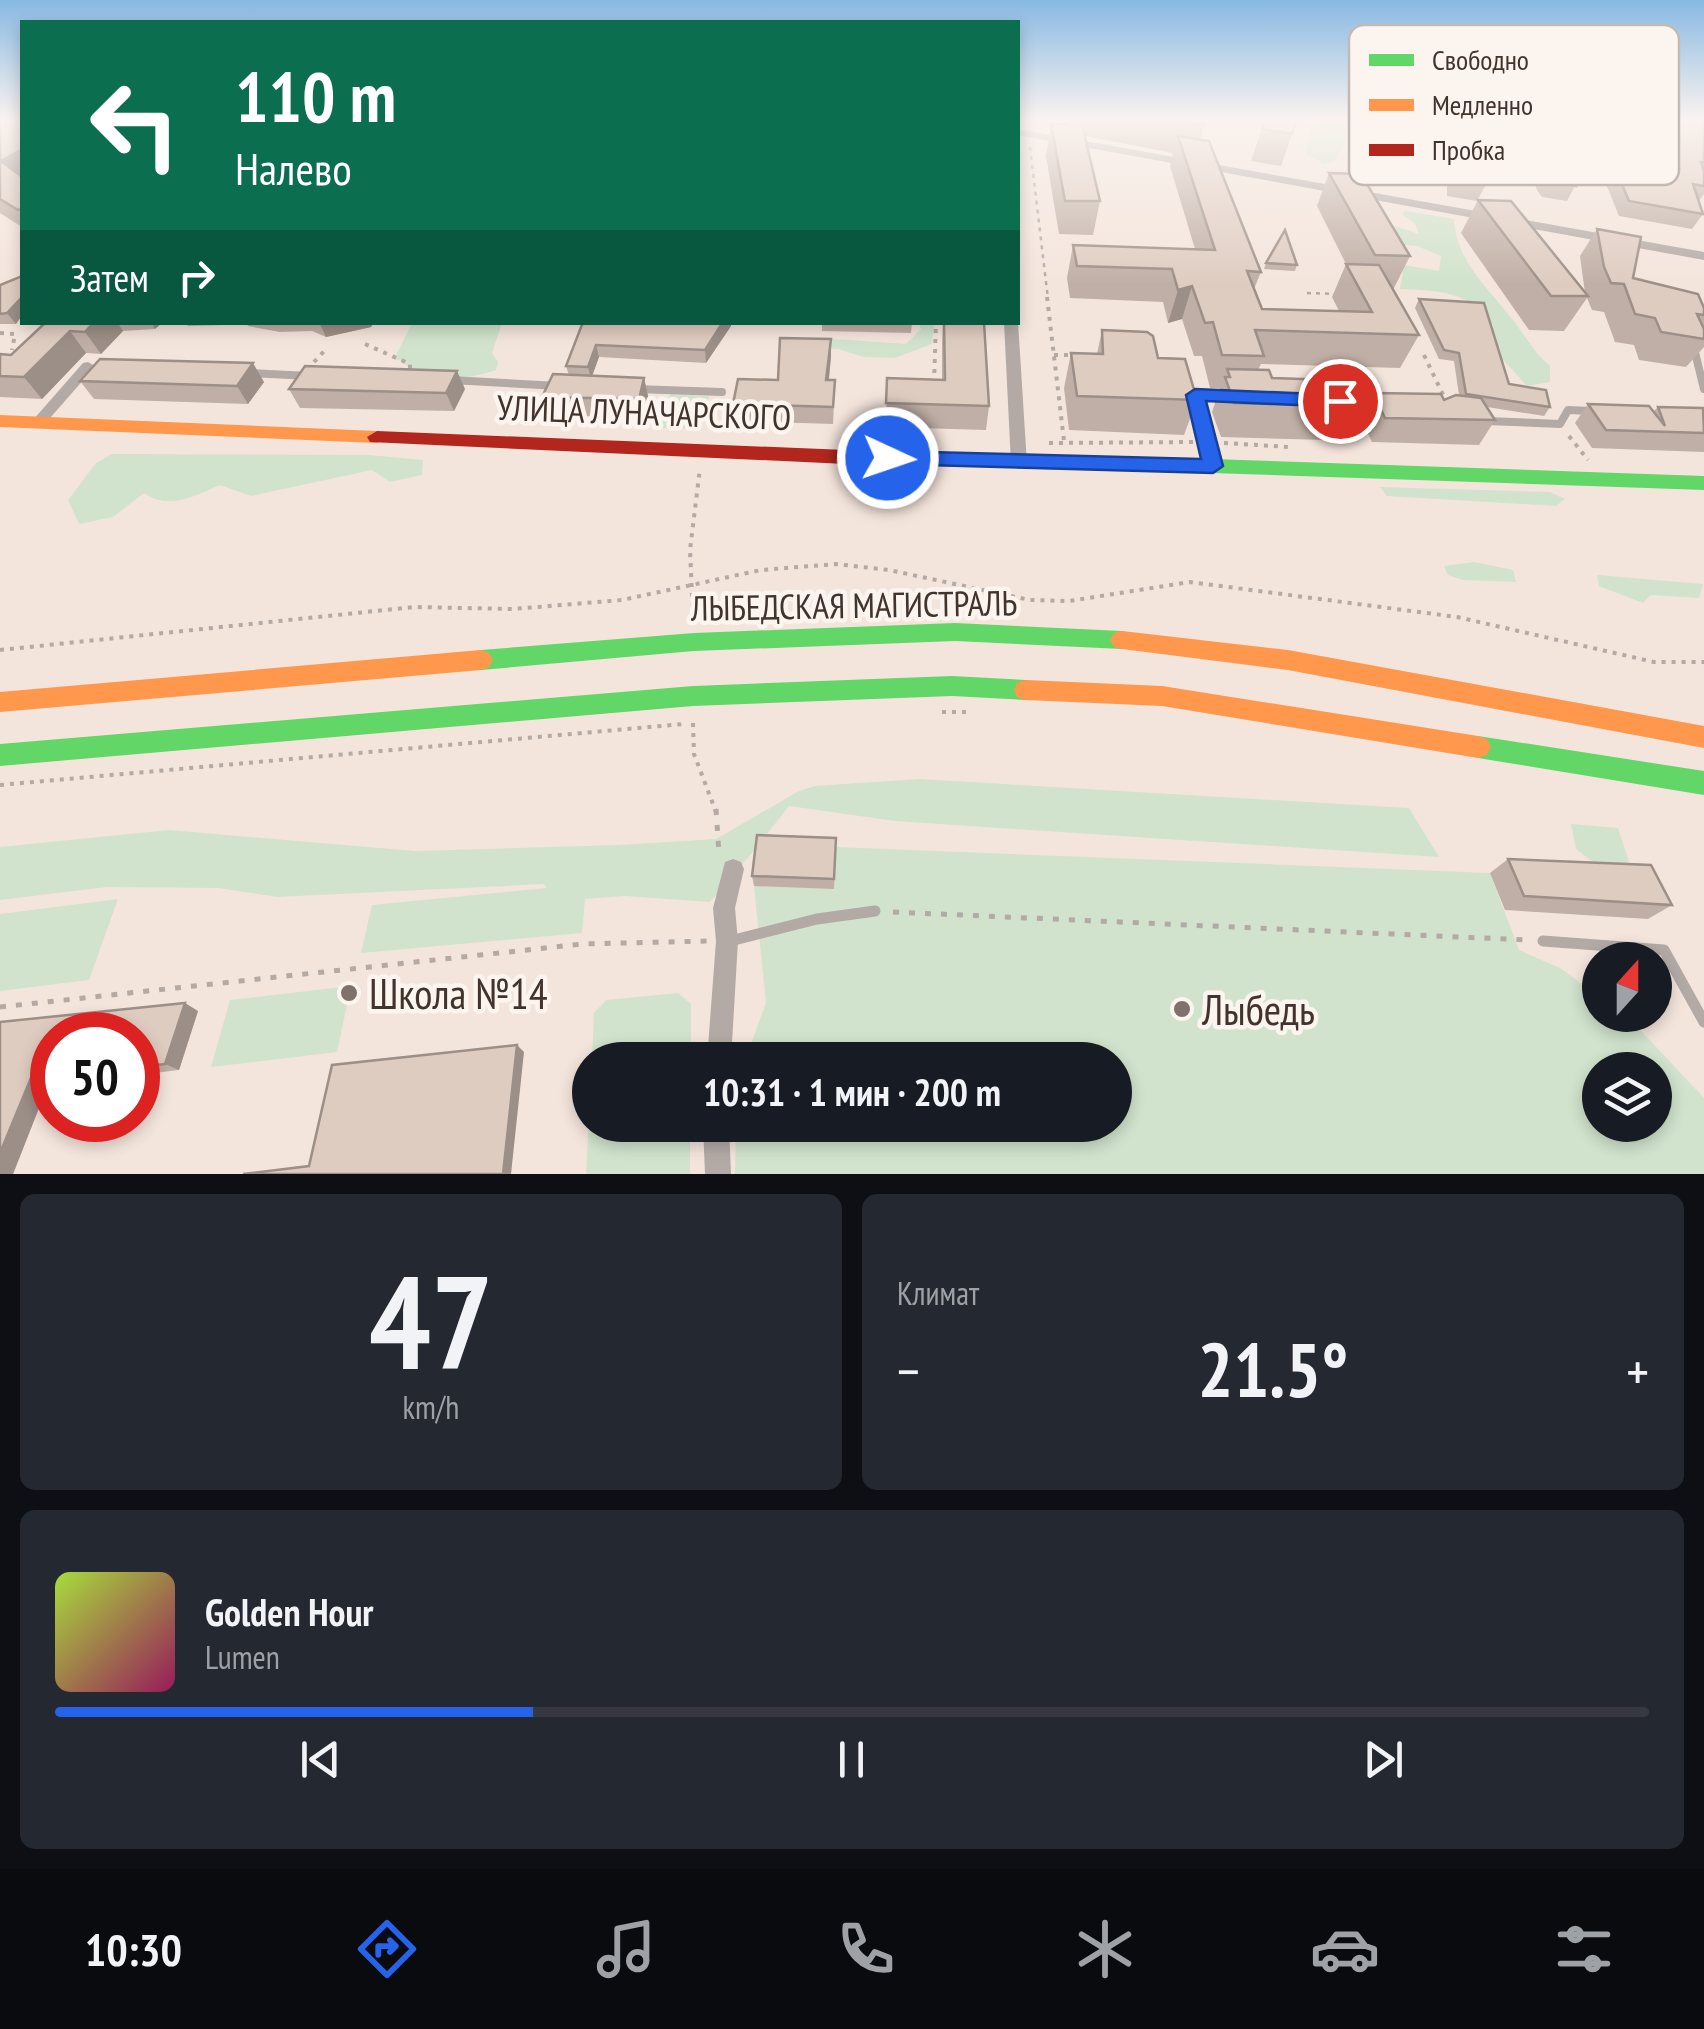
<!DOCTYPE html>
<html lang="ru">
<meta charset="utf-8">
<style>
:root{--surface:#171b24;--page:#242831;--text:#f1f3f6;--muted:#9ea1a6;--line:#363941;--accent:#2563eb}
body{margin:0;font-family:"PT Sans Narrow",sans-serif;background:var(--page);color:var(--text);height:100vh;display:flex;flex-direction:column;font-size:38px;white-space:nowrap}
*{box-sizing:border-box;margin:0}
p{font-size:32px;color:var(--muted)}
.icon{flex:none;width:55px;height:55px;fill:none;stroke:currentColor;stroke-width:2;stroke-linecap:round;stroke-linejoin:round}
.map{position:relative;height:1174px;overflow:hidden}
.side{display:flex;flex-direction:column;gap:20px;padding:20px;background:#0d0f14;flex:1}
.side>*{flex:none}
.hud{position:absolute;left:20px;top:20px;width:1000px;height:305px;border-radius:0px;box-shadow:0 5px 15px #0003;background:#0b6e4f;color:#fff;overflow:hidden}
.needle{width:65px;rotate:21deg}
.controls{position:absolute;left:1582px;top:942px;display:grid;gap:20px}
.controls a{display:grid;place-items:center;width:90px;height:90px;border-radius:50%;background:var(--surface);box-shadow:0 5px 15px #0003;font-size:50px}
.speed{position:absolute;left:30px;top:1012px;display:flex;gap:20px;font-size:50px;font-weight:700;text-align:center}
.speed>*{display:grid;place-content:center;width:130px;height:130px;border-radius:50%;background:var(--surface);box-shadow:0 5px 15px #0003;line-height:1}
.speed .limit{border:15px solid #d22;background:#fff;color:#111}
.pin{position:absolute;display:grid;place-items:center;width:85px;height:85px;color:#fff;margin:-42px;border:5px solid #fff;border-radius:50%;box-shadow:0 2px 10px #0007}
.me{position:absolute;width:110px;margin:-55px;rotate:93deg;stroke-linejoin:round;filter:drop-shadow(0 0 8px #0008)}
.turn{display:flex;align-items:center;gap:35px;height:210px;padding:0 50px;font-size:45px}
.turn .icon{width:130px;height:130px;stroke-width:2.5}
.turn b{display:block;font-size:70px;line-height:85px}
.then{display:flex;align-items:center;height:95px;padding:0 50px;background:#0003;gap:20px;font-size:38px}
.big{font-size:75px;font-weight:800;line-height:1.1}
.side .tile{flex:1;display:flex;flex-direction:column;justify-content:center;gap:15px;min-width:0;padding:0 35px;border-radius:15px;background:var(--page)}
.side .dial{align-items:center;gap:0}
.dial b{font-size:130px;line-height:1}
.song{display:flex;align-items:center;gap:30px}
.cover{width:120px;height:120px;border-radius:15px;background:linear-gradient(135deg,hsl(80 70% 55%),hsl(330 70% 35%))}
.played{height:10px;border-radius:5px;background:linear-gradient(90deg,var(--accent) 30%,var(--line) 30%)}
.keys{display:flex;justify-content:space-around;direction:ltr}
.heat{display:flex;justify-content:space-between;align-items:center;font-size:55px;direction:ltr}
.side .tiles{flex:1;display:grid;gap:20px;grid-template-columns:1fr 1fr}
.tile:last-child{grid-column:span 2}
.trip{position:absolute;left:572px;top:1042px;width:560px;height:100px;border-radius:50px;background:var(--surface);box-shadow:0 5px 15px #0003;font-weight:800;line-height:100px;text-align:center}
.tab-bar{display:flex;height:160px;justify-content:space-around;align-items:center;background:#090b0e;color:var(--muted)}
.tab-bar .icon{width:70px;height:70px}
.tab-bar .on{color:var(--accent)}
.tab-bar b{font-size:45px;color:var(--text)}
.map>svg:first-child{display:block}
.green{fill:#d1e3cc;fill-rule:evenodd}
.lines{fill:none;stroke-linecap:round;stroke-linejoin:round}
.path-far2{stroke:#b3a9a5;stroke-width:2.5;stroke-dasharray:4 5;stroke-linecap:butt}
.path-far1{stroke:#b3a9a5;stroke-width:4;stroke-dasharray:4 6;stroke-linecap:butt}
.path{stroke:#b3a9a5;stroke-width:5;stroke-dasharray:6 10;stroke-linecap:butt}
.lane-far1{stroke:#b3aaa6;stroke-width:8}
.lane{stroke:#b3aaa6;stroke-width:11}
.street{fill:#b3aaa6;fill-rule:evenodd}
.fast{fill:#63d668;fill-rule:evenodd}
.slow{fill:#ff974d;fill-rule:evenodd}
.jam{fill:#b3261e;fill-rule:evenodd}
.wall{fill:#c0afa6}
.shaded-wall{fill:#9c8f87}
.building{fill:#dfccc1;stroke:#9c8f87;stroke-width:2.5}
.route{fill:#2563eb;stroke:#184099;stroke-width:2.5}
.poi-dot{fill:#80726a;stroke:#fbf4ef;stroke-width:4}
.labels{text-anchor:middle;dominant-baseline:central;stroke-width:9;stroke-linejoin:round;paint-order:stroke}
.street-label{font-size:35px;fill:#42342c;stroke:#fbf4ef}
.near-poi-label{font-size:42px;fill:#42342c;stroke:#fbf4ef;text-anchor:start}
.key{fill:#fbf4ef;stroke:#c4bab4;stroke-width:2.5}
.key-label{font-size:28px;fill:#42342c}
</style>
<div class="map">
<svg width="1704" height="1174" viewBox="0 0 1704 1174">
<rect width="100%" height="100%" fill="#f4e5dc"/>
<g class="green">
<polygon points="1333,120 1348,126 1345,144 1334,162 1324,164 1306,154 1312,124"/>
<path d="M1406,211L1454,219C1456,260 1485,285 1509,315C1524,333 1532,351 1550,366V382L1527,386L1476,330L1494,327C1474,292 1437,290 1400,289L1404,265L1439,271L1441,256L1417,246L1387,244L1388,224L1419,234L1415,224L1402,214Z"/>
<path d="M412,323H502L492,353L498,362L496,370C469,380 423,384 402,361L394,359Z"/>
<polygon points="919,323 934,323 932,344 895,358 864,357 838,349 796,351 786,344 820,338 906,344 921,329"/>
<polygon points="670,394 709,396 700,429 660,428"/>
<path d="M112,454L369,455L423,460L422,475L390,482L372,470L251,496L220,485C193,496 170,511 144,493L113,517L79,524L68,500L96,463Z"/>
<polygon points="1380,487 1550,492 1565,499 1556,506 1387,496"/>
<polygon points="1474,562 1513,570 1516,582 1463,580 1448,575 1444,566"/>
<polygon points="1597,575 1703,584 1699,598 1651,595 1643,603 1599,586"/>
<path d="M919,779L1409,808L1439,857L895,821L789,806L759,844L1490,873L1519,950L1560,968L1600,997V1015L1630,1019L1704,1098V1174H735L736,1125H1115V1060H745L766,1003L754,886L757,847L710,902L625,896L585,899L582,933L361,953L372,905L547,888L544,884L277,897L218,888L107,887L0,900V847L169,830L415,851L618,845L716,839L799,791L815,786ZM1600,1070H1655V1125H1600Z"/>
<polygon points="1571,824 1618,828 1629,862 1602,869 1576,849"/>
<polygon points="118,899 89,980 0,991 0,914"/>
<polygon points="351,986 337,1052 211,1067 230,1000"/>
<polygon points="678,993 691,1004 691,1060 592,1060 594,1013 606,1000"/>
<polygon points="590,1098 590,1125 690,1125 690,1174 586,1174"/>
</g>
<g class="lines">
<g class="path-far2">
<polyline points="1334,120 1359,122"/>
<polyline points="1030,147 1048,299"/>
<polyline points="1425,157 1449,154 1453,148"/>
<polyline points="1307,293 1337,294"/>
</g>
<g class="path-far1">
<polyline points="1047,297 1064,441"/>
<polyline points="0,333 15,334 12,350"/>
<polyline points="365,344 410,364 410,373"/>
<polyline points="1054,355 1074,355"/>
<polyline points="1424,355 1446,401"/>
<polyline points="314,362 327,348"/>
<polyline points="934,383 936,322"/>
<polyline points="1569,436 1588,460"/>
<polyline points="1049,443 1194,442"/>
<polyline points="1224,443 1289,447"/>
<polyline points="693,617 690,550 700,468"/>
<polyline points="0,650 414,607 513,609 622,600 761,570 836,564 889,570 1030,600 1069,601 1190,582 1457,617 1654,662 1704,662"/>
<polyline points="942,712 967,712"/>
<polyline points="693,723 694,754 716,812"/>
<polyline points="0,785 683,724"/>
</g>
<g class="path">
<polyline points="716,809 719,854"/>
<polyline points="893,912 1528,940"/>
<polyline points="0,1007 582,944 707,941"/>
</g>
<g class="lane-far1">
<polyline points="1693,344 1704,389"/>
<polyline points="250,373 310,376"/>
<polyline points="450,380 559,386"/>
<polyline points="635,389 722,392"/>
<polyline points="1330,401 1379,403"/>
<polyline points="1486,421 1560,424 1568,410 1592,411"/>
<polyline points="1213,466 1195,395 1224,396"/>
</g>
<g class="lane">
<polyline points="730,941 817,919 875,911"/>
<polyline points="1543,941 1664,950 1704,1022"/>
</g>
<g class="street">
<polygon points="1018,129 1704,252 1704,260 1018,135"/>
<polygon points="1004,322 1018,322 1027,464 1019,469 1011,464"/>
<polygon points="88,362 95,366 93,369 43,426 33,426 31,423 33,420 83,363"/>
<polygon points="733,859 741,862 744,869 735,908 738,941 731,1060 707,1060 716,941 713,908 725,862"/>
<polygon points="703,1125 729,1125 731,1174 705,1174"/>
</g>
<g class="fast">
<polygon points="1212,459 1704,476 1704,490 1212,473 1202,466"/>
<polygon points="955,623 1122,631 1130,633 1134,640 1130,647 1122,649 955,641 694,651 481,670 473,667 469,660 473,653 481,650 694,633"/>
<polygon points="952,676 1026,680 1035,683 1038,690 1035,697 1026,700 952,696 693,706 0,766 0,744 693,686"/>
<polygon points="1478,736 1704,771 1704,795 1478,758 1469,755 1465,747 1469,739"/>
</g>
<g class="slow">
<polygon points="0,415 377,431 387,437 377,443 0,427"/>
<polygon points="846,450 1212,459 1222,466 1212,473 839,462 836,457"/>
<polygon points="1122,631 1288,650 1704,726 1704,748 1288,670 1122,649 1114,647 1110,640 1114,633"/>
<polygon points="481,650 489,653 493,660 489,667 481,670 0,712 0,692"/>
<polygon points="1026,680 1162,686 1478,736 1487,739 1491,747 1487,755 1478,758 1162,706 1026,700 1017,697 1014,690 1017,683"/>
</g>
<polygon class="jam" points="377,431 846,450 856,457 846,464 370,442 367,437"/>
</g>
<g class="wall">
<polygon points="0,120 22,120 22,227 0,213"/>
<polygon points="1070,120 1202,120 1204,125 1200,139 1261,272 1254,289 1262,309 1339,311 1332,297 1346,264 1317,206 1329,173 1349,174 1358,120 1393,120 1388,164 1379,184 1366,182 1410,256 1393,290 1419,335 1400,368 1261,364 1258,370 1272,378 1344,406 1326,440 1221,437 1212,412 1220,388 1210,388 1202,356 1194,356 1182,319 1168,323 1163,302 1070,298 1067,278 1073,245 1195,249 1170,166 1173,153 1085,136 1100,201 1093,235 1059,234 1046,156 1051,124 1067,124"/>
<polygon points="1265,120 1292,134 1281,166 1251,161"/>
<polygon points="1417,120 1451,120 1455,135 1450,145 1421,141"/>
<polygon points="1514,120 1555,120 1578,180 1567,201 1542,197 1537,190"/>
<polygon points="1580,120 1704,120 1704,194 1699,201 1703,214 1692,229 1619,216"/>
<polygon points="1462,129 1495,168 1477,201 1447,196 1447,161"/>
<polygon points="1478,200 1585,293 1580,256 1597,229 1633,278 1704,308 1704,347 1686,367 1639,360 1634,345 1615,342 1604,312 1592,310 1587,298 1564,331 1529,330 1461,233"/>
<polygon points="1266,263 1297,265 1295,271 1264,269"/>
<polygon points="0,285 16,324 0,324"/>
<polygon points="1419,299 1509,384 1550,407 1544,416 1487,407 1495,420 1479,445 1372,442 1360,417 1373,393 1444,400 1459,395 1454,361 1439,359 1415,308"/>
<polygon points="46,322 163,322 155,329 123,331 101,354 86,353 42,399 0,397 0,354 11,355"/>
<polygon points="186,322 228,322 222,325 188,326"/>
<polygon points="246,322 374,322 371,327 326,337 312,331 280,332 248,326"/>
<polygon points="583,322 730,322 731,326 706,363 599,357 592,376 644,378 648,396 643,418 548,415 542,397 569,375 566,366"/>
<polygon points="822,322 912,322 911,333 822,331"/>
<polygon points="943,322 989,406 986,430 886,427 887,378 942,380 942,341"/>
<polygon points="1102,330 1158,358 1197,400 1184,435 1069,430 1064,388 1071,353 1097,354"/>
<polygon points="831,339 831,356 829,380 835,380 833,424 735,421 733,404 778,380"/>
<polygon points="80,381 264,382 248,404 94,399"/>
<polygon points="289,389 465,389 454,411 300,408"/>
<polygon points="1588,404 1653,412 1658,407 1704,409 1704,452 1592,448 1575,423"/>
<polygon points="836,838 834,889 754,886 752,876"/>
<polygon points="1508,859 1672,905 1648,919 1505,910 1490,873"/>
<polygon points="198,1011 179,1070 138,1075 138,1035 52,1035 52,1084 48,1085 13,1174 0,1174 0,1022"/>
</g>
<g class="shaded-wall">
<polygon points="22,149 22,183 1,161"/>
<polygon points="1192,286 1182,319 1168,323 1178,290"/>
<polygon points="22,297 22,316 16,324 7,313"/>
<polygon points="94,322 117,322 123,331 101,354 85,332"/>
<polygon points="151,322 163,322 155,329"/>
<polygon points="319,322 374,322 371,327 326,337"/>
<polygon points="723,322 730,322 731,326 706,363 705,350"/>
<polygon points="70,331 86,353 42,399 24,377"/>
<polygon points="831,339 831,356 827,397 826,380"/>
<polygon points="596,345 599,357 591,379 588,367"/>
<polygon points="253,363 264,382 248,404 237,386"/>
<polygon points="457,371 465,389 454,411 446,393"/>
<polygon points="644,378 648,396 643,418 639,399"/>
<polygon points="185,1003 198,1011 179,1070 165,1064"/>
<polygon points="517,1045 524,1052 511,1174 503,1174"/>
<polygon points="31,1078 48,1085 13,1174 0,1174 0,1153"/>
</g>
<g class="building">
<polygon points="0,120 22,120 22,149 1,161 22,177 22,208 18,210 0,199"/>
<polygon points="1070,120 1081,120 1100,201 1065,201 1051,124 1067,124"/>
<polygon points="1175,120 1202,120 1204,125"/>
<polygon points="1265,120 1296,120 1292,134 1262,129"/>
<polygon points="1527,120 1555,120 1578,180 1575,180 1576,186 1551,182 1546,175"/>
<polygon points="1595,120 1704,120 1704,162 1701,162 1704,171 1704,186 1693,184 1703,214 1629,201"/>
<polygon points="1178,136 1209,141 1261,272 1247,271 1262,309 1372,312 1346,264 1379,265 1419,335 1255,330 1264,356 1222,355 1213,322 1205,323 1192,286 1178,290 1172,269 1077,266 1073,245 1215,250"/>
<polygon points="1329,173 1361,174 1410,256 1375,255"/>
<polygon points="1478,200 1511,201 1588,296 1551,296"/>
<polygon points="1597,229 1641,237 1633,278 1698,294 1704,308 1704,315 1697,314 1704,329 1704,339 1661,332 1655,318 1635,314 1624,284 1611,283 1604,267"/>
<polygon points="1285,230 1297,265 1266,263"/>
<polygon points="22,276 22,297 7,313 0,314 0,285"/>
<polygon points="1419,299 1484,303 1509,384 1546,390 1550,407 1466,394 1459,353 1444,350"/>
<polygon points="46,322 94,322 85,332 70,331 24,377 0,376 0,354 11,355"/>
<polygon points="583,322 723,322 705,350 596,345 588,367 566,366"/>
<polygon points="944,322 984,322 989,406 886,403 887,378 945,380"/>
<polygon points="1102,330 1147,332 1153,336 1158,358 1185,359 1197,400 1077,396 1071,353 1103,354"/>
<polygon points="780,338 831,339 826,380 835,380 833,407 733,404 738,379 778,380"/>
<polygon points="100,359 253,363 237,386 80,381"/>
<polygon points="305,366 457,371 446,393 289,389"/>
<polygon points="1227,369 1269,370 1272,378 1332,380 1344,406 1234,403 1225,377 1230,377"/>
<polygon points="553,374 644,378 639,399 542,397"/>
<polygon points="1373,393 1441,394 1444,400 1456,395 1481,398 1495,420 1385,418"/>
<polygon points="1588,404 1649,406 1665,426 1658,407 1703,408 1704,433 1606,430"/>
<polygon points="757,835 836,838 834,879 752,876"/>
<polygon points="1508,859 1651,865 1672,905 1524,896"/>
<polygon points="185,1003 165,1064 138,1067 138,1035 52,1035 52,1076 31,1078 0,1153 0,1022"/>
<polygon points="517,1045 503,1174 243,1174 309,1166 332,1065"/>
</g>
<linearGradient id="sky" x2="0" y2="1"><stop stop-color="#88b9e3"/><stop offset="0.42" stop-color="#faf3ef"/><stop offset="1" stop-color="#faf3ef" stop-opacity="0"/></linearGradient>
<rect width="1704" height="284" fill="url(#sky)"/>
<polygon class="route" points="1195,389 1340,395 1350,401 1340,407 1206,401 1223,466 1213,473 888,464 878,458 888,451 1201,459 1186,395"/>
<g class="poi-dot">
<circle cx="349" cy="993" r="10"/>
<circle cx="1182" cy="1009" r="10"/>
</g>
<g class="labels">
<g class="street-label">
<text transform="translate(644 412) rotate(2)">УЛИЦА ЛУНАЧАРСКОГО</text>
<text transform="translate(854 605) rotate(-1)">ЛЫБЕДСКАЯ МАГИСТРАЛЬ</text>
</g>
<g class="near-poi-label">
<text x="369" y="993">Школа №14</text>
<text x="1202" y="1009">Лыбедь</text>
</g>
</g>
<rect x="1349" y="25" width="330" height="160" rx="15" class="key"/>
<rect x="1369" y="54" width="45" height="12" fill="#63d668"/>
<rect x="1369" y="99" width="45" height="12" fill="#ff974d"/>
<rect x="1369" y="144" width="45" height="12" fill="#b3261e"/>
<g class="key-label">
<text x="1432" y="70">Свободно</text>
<text x="1432" y="115">Медленно</text>
<text x="1432" y="160">Пробка</text>
</g>
</svg>
<div class="controls">
<a><svg class="needle" viewBox="-14 -14 28 28"><path d="M0-13l5 13h-10z" fill="#e53935"/><path d="M0 13l5-13h-10z" fill="#9ea1a6"/></svg></a>
<a><svg class="icon" aria-label="layers" viewBox="0 0 24 24"><path d="M12 4l9 5-9 5-9-5zM3 14l9 5 9-5"/></svg></a>
</div>
<div class="speed"><div class="limit">50</div></div>
<div class="pin" style="left:1340px;top:401px;background:#d93025"><svg class="icon" aria-label="arrive" viewBox="0 0 24 24"><path d="M6 21V4h12l-3 4 3 4H6"/></svg></div>
<svg class="me" style="left:888px;top:458px" viewBox="-20 -20 40 40"><circle r="17" fill="#2563eb" stroke="#fff" stroke-width="3"/><path d="M0-11L8 9 0 5-8 9z" fill="#fff"/></svg>
<div class="trip">10:31 · 1 мин · 200 m</div>
<div class="hud">
<div class="turn"><svg class="icon" aria-label="left" viewBox="0 0 24 24"><path d="M17 20v-9H6M10 6l-5 5 5 5"/></svg><div><b>110 m</b>Налево</div></div>
<div class="then">Затем<svg class="icon" aria-label="right" viewBox="0 0 24 24"><path d="M7 20v-9h11M14 6l5 5-5 5"/></svg></div>
</div>
</div>
<section class="side">
<div class="tiles">
<div class="tile dial"><b>47</b><p>km/h</p></div>
<div class="tile"><p>Климат</p>
<div class="heat"><a>−</a><b class="big">21.5°</b><a>+</a></div>
</div>
<div class="tile">
<div class="song"><i class="cover"></i><div><b>Golden Hour</b><p>Lumen</p></div></div>
<div class="played"></div>
<div class="keys"><svg class="icon" aria-label="previous" viewBox="0 0 24 24"><path d="M18 5L8 12l10 7zM5 5v14"/></svg><svg class="icon" aria-label="pause" viewBox="0 0 24 24"><path d="M8 5v14M16 5v14"/></svg><svg class="icon" aria-label="next" viewBox="0 0 24 24"><path d="M6 5l10 7-10 7zM19 5v14"/></svg></div>
</div>
</div>
</section>
<nav class="tab-bar">
<b>10:30</b>
<svg class="icon on" aria-label="directions" viewBox="0 0 24 24"><path d="M12 3l9 9-9 9-9-9zM9 14v-3h6M13 9l2 2-2 2"/></svg>
<svg class="icon" aria-label="music" viewBox="0 0 24 24"><path d="M9 18V5l10-2v13"/><circle cx="6" cy="18" r="3"/><circle cx="16" cy="16" r="3"/></svg>
<svg class="icon" aria-label="phone" viewBox="0 0 24 24"><path d="M5 4h4l2 5-3 2q2 4 5 5l2-3 5 2v4C11 20 4 13 5 4z"/></svg>
<svg class="icon" aria-label="climate" viewBox="0 0 24 24"><path d="M12 3v18M4 7l16 10M4 17L20 7"/></svg>
<svg class="icon" aria-label="car" viewBox="0 0 24 24"><path d="M5 17H2v-5l4-1 3-4h7l3 4 3 1v5h-3M9 17h6M6 11h13"/><circle cx="7" cy="17" r="2"/><circle cx="17" cy="17" r="2"/></svg>
<svg class="icon" aria-label="filters" viewBox="0 0 24 24"><path d="M4 7h16M4 17h16"/><circle cx="9" cy="7" r="2"/><circle cx="15" cy="17" r="2"/></svg>
</nav>
